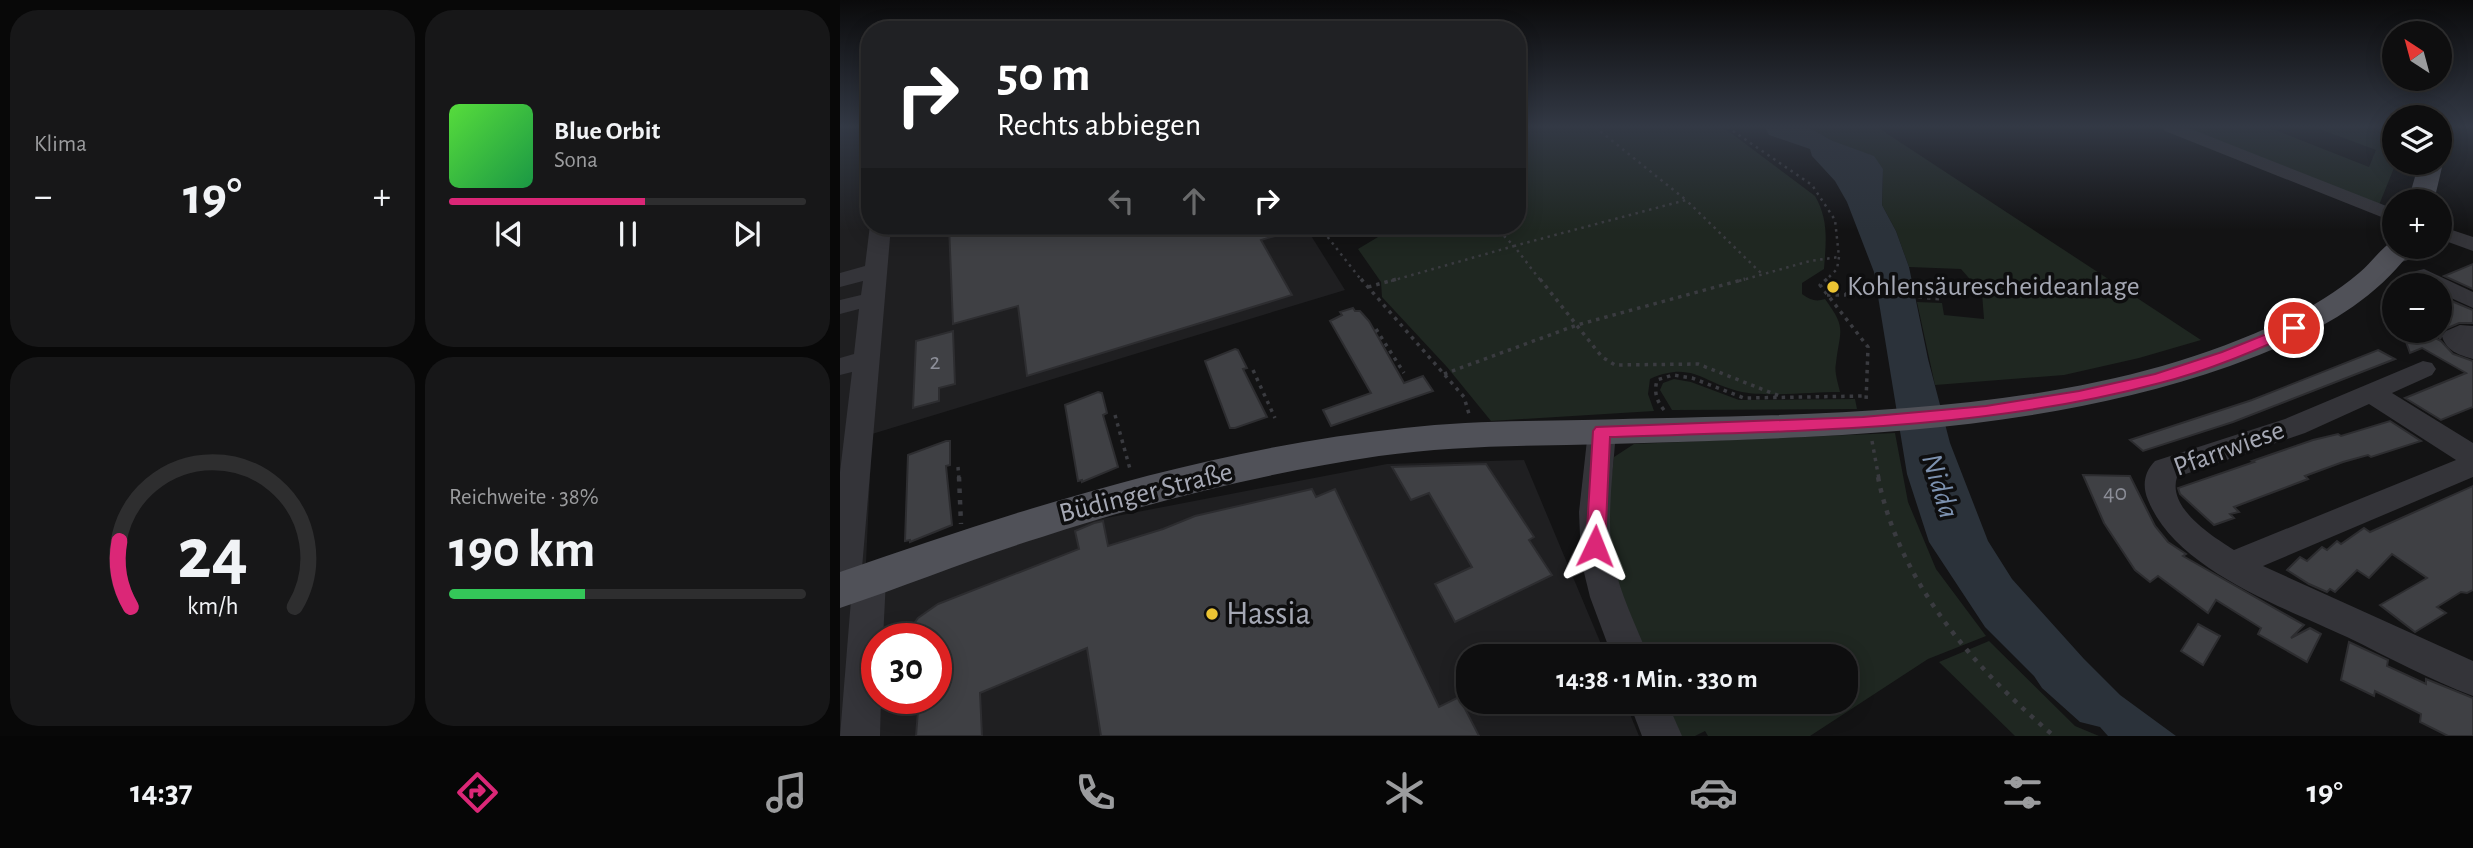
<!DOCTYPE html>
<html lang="de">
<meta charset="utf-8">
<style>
:root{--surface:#0e0e0f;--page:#171718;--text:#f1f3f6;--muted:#9b9c9e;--line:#2e2e2f;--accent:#db2777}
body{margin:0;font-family:"Alegreya Sans",sans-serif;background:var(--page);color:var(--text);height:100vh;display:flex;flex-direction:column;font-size:26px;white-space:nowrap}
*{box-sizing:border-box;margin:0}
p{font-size:23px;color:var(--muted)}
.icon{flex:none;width:38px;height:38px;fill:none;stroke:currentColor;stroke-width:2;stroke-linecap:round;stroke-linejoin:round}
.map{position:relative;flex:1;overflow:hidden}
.panel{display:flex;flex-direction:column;gap:10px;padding:10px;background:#080808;width:840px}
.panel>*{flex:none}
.guide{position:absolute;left:21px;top:21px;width:665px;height:214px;border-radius:28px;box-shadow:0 4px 18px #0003,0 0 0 2px var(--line);background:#202124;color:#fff;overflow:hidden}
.needle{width:46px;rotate:324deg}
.buttons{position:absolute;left:1542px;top:21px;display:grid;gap:14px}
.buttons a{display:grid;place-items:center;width:70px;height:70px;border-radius:50%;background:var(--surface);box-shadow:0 4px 18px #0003,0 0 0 2px var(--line);font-size:35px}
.speed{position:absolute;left:21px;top:623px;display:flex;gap:14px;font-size:35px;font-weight:700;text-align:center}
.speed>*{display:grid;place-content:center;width:91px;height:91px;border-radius:50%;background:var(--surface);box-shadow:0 4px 18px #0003,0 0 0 2px var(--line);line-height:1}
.speed .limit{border:10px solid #d22;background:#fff;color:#111}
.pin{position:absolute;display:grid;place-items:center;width:60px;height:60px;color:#fff;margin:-30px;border:4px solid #fff;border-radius:50%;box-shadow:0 2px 7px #0007}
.me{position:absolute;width:77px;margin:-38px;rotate:2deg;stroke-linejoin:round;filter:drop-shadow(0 0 5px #0008)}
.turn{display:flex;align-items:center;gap:24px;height:147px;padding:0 21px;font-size:32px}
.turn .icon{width:91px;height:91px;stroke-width:2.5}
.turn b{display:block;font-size:49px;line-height:60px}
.lanes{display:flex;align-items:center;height:66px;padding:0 21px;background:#0003;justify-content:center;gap:35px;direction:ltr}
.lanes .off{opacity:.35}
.big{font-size:52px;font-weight:600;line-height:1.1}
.panel .card{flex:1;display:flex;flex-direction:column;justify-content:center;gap:10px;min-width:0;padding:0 24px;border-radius:28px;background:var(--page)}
.panel .dial{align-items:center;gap:0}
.dial svg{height:182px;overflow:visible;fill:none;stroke:var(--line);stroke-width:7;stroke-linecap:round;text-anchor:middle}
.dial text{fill:var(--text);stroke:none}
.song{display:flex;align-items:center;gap:21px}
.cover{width:84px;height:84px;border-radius:10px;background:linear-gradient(135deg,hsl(110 70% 55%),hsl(140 70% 35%))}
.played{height:7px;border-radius:4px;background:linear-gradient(90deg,var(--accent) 55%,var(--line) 55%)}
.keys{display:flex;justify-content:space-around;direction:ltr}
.heat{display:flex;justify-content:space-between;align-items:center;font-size:38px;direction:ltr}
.charge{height:10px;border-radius:5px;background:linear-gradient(90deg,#34c759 38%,var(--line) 0)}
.panel .tiles{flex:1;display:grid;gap:10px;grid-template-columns:repeat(2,1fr)}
.trip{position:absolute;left:616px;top:644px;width:402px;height:70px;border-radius:28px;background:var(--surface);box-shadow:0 4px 18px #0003,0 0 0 2px var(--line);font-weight:600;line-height:70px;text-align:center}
.menu{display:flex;height:112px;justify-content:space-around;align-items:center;background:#060606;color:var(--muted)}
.menu .icon{width:49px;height:49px}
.menu .on{color:var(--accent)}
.menu b{font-size:32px;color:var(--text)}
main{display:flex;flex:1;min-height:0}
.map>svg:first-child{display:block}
.built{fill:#1f1f21;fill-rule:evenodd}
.green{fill:#1f2721}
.water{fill:#2b323a}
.building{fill:#3f4044;stroke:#2d2d30;stroke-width:2}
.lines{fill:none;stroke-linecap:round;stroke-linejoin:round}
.path-far2{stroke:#3a3b40;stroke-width:2.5;stroke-dasharray:2.5 4.5;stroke-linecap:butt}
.path-far1{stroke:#3a3b40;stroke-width:3.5;stroke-dasharray:3.5 5;stroke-linecap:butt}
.path{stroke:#3a3b40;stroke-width:4.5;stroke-dasharray:4.5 7;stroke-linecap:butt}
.minor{fill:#343439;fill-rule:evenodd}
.major{fill:#505158;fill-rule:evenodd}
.route{fill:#db2777;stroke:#8e194d;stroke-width:2}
.poi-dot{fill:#ecc433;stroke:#0e0e0f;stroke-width:2.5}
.labels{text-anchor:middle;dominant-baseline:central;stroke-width:7;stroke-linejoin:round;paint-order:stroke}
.number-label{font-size:24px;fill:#8c8e98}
.poi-label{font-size:28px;fill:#a5a8b4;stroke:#0e0e0f;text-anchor:start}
.street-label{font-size:28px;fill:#a5a8b4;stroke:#0e0e0f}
.water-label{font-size:30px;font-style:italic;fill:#7c91af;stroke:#0e0e0f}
.near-poi-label{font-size:33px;fill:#a5a8b4;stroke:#0e0e0f;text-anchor:start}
</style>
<main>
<section class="panel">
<div class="tiles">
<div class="card"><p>Klima</p>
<div class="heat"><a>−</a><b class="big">19°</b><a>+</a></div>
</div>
<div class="card">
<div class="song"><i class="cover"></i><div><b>Blue Orbit</b><p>Sona</p></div></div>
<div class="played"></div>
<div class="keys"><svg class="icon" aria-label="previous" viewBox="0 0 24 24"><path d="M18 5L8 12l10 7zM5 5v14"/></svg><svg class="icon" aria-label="pause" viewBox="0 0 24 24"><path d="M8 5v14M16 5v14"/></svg><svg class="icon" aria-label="next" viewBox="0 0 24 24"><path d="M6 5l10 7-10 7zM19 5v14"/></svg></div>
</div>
<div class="card dial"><svg viewBox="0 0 100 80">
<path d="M14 69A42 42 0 1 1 86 69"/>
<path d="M14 69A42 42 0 0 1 9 40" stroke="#db2777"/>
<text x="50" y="56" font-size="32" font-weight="700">24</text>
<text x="50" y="72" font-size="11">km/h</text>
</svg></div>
<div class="card"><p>Reichweite · 38%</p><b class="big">190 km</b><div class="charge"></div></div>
</div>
</section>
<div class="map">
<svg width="1633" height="736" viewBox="0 0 1633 736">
<rect width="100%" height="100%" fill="#131314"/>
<g class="built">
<polygon points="0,127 30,127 30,226 465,226 505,290 32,434 26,563 0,573"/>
<path d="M684,460L766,656H628V702H785L799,736H0V605L240,523L547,464ZM37,639H96V698H37Z"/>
</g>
<g class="green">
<path d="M677,127H883L975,196C989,220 986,242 984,269L962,283V294C970,300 976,302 985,299C1007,329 1000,329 996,363C994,372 998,383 1000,392C973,392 926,397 902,392C863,384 853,360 810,379L808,394L814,411L651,421L607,367L542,297L541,282L518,249L543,234L532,226H677Z"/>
<polygon points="968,127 1037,127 1361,340 1299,358 1224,375 1095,385 1077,302 1102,303 1104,315 1144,319 1142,293 1121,269 1069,267 1056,231 1042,205 1043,169"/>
<polygon points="1343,127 1428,127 1529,167 1536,150 1474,127 1554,127 1556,163 1539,205"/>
<polygon points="834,379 851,382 899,400 1015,399 1017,409 832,410 820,390 823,383"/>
<polygon points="1055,433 1068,502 1096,569 1146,636 1088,659 970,736 868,736 865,731 855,736 834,736 820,702 1006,702 1006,656 801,656 768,574 769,501 774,457 794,444"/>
<polygon points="1149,641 1235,726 1259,736 1175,736 1099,662"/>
</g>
<polygon class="water" points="925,127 968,127 993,141 1034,156 1043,169 1042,205 1056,231 1069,267 1088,359 1110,443 1148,541 1172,579 1244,659 1280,695 1336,736 1268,736 1260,727 1240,722 1202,688 1194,676 1145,627 1089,542 1067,474 1034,272 1007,202 995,181 972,156 970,149 929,135"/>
<g class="building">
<polygon points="109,226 455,226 455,230 421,240 452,295 187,376 178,306 113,324"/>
<polygon points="1633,264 1633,289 1604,276"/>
<polygon points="1609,300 1633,310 1633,323 1619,323 1605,329 1600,339 1600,303"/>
<polygon points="513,308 515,311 520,311 529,321 564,383 583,376 593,391 491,426 483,410 531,393 490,321 502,315 500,312"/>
<polygon points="113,331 115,384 99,388 99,401 73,408 76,341"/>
<polygon points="1584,332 1601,341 1613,354 1633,361 1633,407 1601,420 1565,398 1626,373 1582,348 1570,353 1565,339"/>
<polygon points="395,349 398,350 407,368 403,369 427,417 395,428 390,428 365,361"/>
<polygon points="1538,350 1555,359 1393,422 1303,451 1290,440 1412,400"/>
<polygon points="258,392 262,393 267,413 263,415 278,467 242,482 242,480 238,481 225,405"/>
<polygon points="1550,421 1581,441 1531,457 1528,455 1503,462 1465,476 1468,479 1394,507 1399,512 1390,514 1394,518 1374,525 1340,494 1338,488 1414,462 1412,461 1473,440 1498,434 1501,436"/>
<polygon points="106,441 110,441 110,465 106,466 112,525 70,542 70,540 65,541 68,455"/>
<polygon points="646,464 694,537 689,540 712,575 615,622 595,584 632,567 589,493 571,500 552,467"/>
<polygon points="1243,475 1290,476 1315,526 1328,542 1346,554 1343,556 1464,625 1451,638 1470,628 1481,634 1467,662 1418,634 1421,628 1376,600 1368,613 1318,576 1310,582 1295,570 1264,523"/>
<polygon points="1633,486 1633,590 1627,593 1621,592 1597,607 1606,613 1575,632 1540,605 1587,578 1552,554 1529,578 1517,570 1495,592 1490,589 1487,592 1469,584 1447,570 1460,557 1467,561 1482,547 1487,550 1497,541 1501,544 1524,528 1530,532"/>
<polygon points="472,489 476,497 495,489 599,707 619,697 639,736 261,736 247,648 140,693 142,736 76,736 79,698 96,698 96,639 63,639 78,618 98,604 239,549 235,531 254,523 263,521 268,546 323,529 355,516"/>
<polygon points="1358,624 1380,636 1363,665 1341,651"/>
<polygon points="1509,642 1548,660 1547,666 1586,684 1586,679 1633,698 1633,736 1608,736 1580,722 1581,714 1535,691 1534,696 1501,680"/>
</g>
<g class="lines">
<g class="path-far2">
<polyline points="755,127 846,200"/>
<polyline points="887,127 972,185 995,220 999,257 997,269 985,281"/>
<polyline points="479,226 522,281"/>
<polyline points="654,226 674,246 846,200 922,274"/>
<polyline points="551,281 674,246 701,281"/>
<polyline points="899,281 970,261 999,257"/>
</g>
<g class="path-far1">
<polyline points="521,279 624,397 629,414"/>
<polyline points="700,279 762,357 775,365 858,364 942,397"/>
<polyline points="987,279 980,285 1028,347 1026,402"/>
<polyline points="528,287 557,279"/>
<polyline points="987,295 1005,295 1009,291 1101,299"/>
<polyline points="536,329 564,373"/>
<polyline points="413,370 435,418"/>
<polyline points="604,374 737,325 905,279"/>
<path d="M824,410C816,400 814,392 817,380L833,375L852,378L904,398L1025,396"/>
<polyline points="275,415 290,469"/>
<polyline points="1032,441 1039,479"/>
<polyline points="118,467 119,479"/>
</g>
<g class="path">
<polyline points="119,477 121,524"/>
<path d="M1038,477C1059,583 1135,669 1214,736"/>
</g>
<g class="minor">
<polygon points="1322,127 1346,127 1554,209 1554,222 1325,131"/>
<polygon points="30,225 51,226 22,568 29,565 41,569 46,579 43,639 37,639 37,698 41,698 40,736 0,736 11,600 0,602 0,472 12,372 0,375 0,358 14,354 19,309 0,314 0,300 21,295 23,281 0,287 0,273 25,266"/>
<polygon points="1600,226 1633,237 1633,251 1600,239"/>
<polygon points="1564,247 1596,247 1593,252 1552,265 1544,263 1541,258 1544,253"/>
<path d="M1584,269L1633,292V308L1600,293V285C1588,285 1579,286 1572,276L1576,271Z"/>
<path d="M1620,325L1633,326V359C1619,355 1606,351 1602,336L1606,331Z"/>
<path d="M1583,361L1592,363L1596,369L1592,375L1552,393L1633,443V477L1423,566L1633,661V696C1590,680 1548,657 1507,637C1443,607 1336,570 1308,500C1302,486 1304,472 1315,461L1445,419ZM1529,404L1616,460L1394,550C1372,536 1327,508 1337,477L1465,433Z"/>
<path d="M762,421L772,424L776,431C773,474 766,518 773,560C780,594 796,625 808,656H772L750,597L741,560L739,512L748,431L752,424Z"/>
<polygon points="789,702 827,702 842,736 802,736"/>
</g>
<g class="major">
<polygon points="1600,158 1603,163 1594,201 1568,201 1579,163 1600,163"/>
<path d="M1554,240V247H1574C1530,309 1459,341 1390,366C1190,436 979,437 770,444C693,446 616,445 539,456C425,473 312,501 202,537C134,558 68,585 0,608V572C183,508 371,448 564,428C624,421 683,421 743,420C969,413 1236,421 1444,320C1470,308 1497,292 1519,273C1531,263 1541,248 1554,240Z"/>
</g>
</g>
<linearGradient id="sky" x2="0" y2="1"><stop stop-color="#0a0a0b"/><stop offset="0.55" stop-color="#333945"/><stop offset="1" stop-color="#333945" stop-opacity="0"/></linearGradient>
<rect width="1633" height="230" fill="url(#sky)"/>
<path class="route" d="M1454,323L1459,325L1461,328L1459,331C1414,351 1368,371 1320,383C1140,431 955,431 770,437L765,546L762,551L755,554L749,551L746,546L753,431L756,427L1023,417L1146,406L1239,391L1315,374L1382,352Z"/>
<g class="poi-dot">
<circle cx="993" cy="287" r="7"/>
<circle cx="372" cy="614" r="7"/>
</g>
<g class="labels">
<g class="number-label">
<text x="95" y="362">2</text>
<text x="1275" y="493">40</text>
</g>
<g class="poi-label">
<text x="1007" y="287">Kohlensäurescheideanlage</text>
</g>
<g class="street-label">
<text transform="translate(1389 449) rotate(-20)">Pfarrwiese</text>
<text transform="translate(306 493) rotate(-14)">Büdinger Straße</text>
</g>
<g class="water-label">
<text transform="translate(1100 486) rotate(73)">Nidda</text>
</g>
<g class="near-poi-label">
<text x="386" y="614">Hassia</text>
</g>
</g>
</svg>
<div class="buttons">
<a><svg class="needle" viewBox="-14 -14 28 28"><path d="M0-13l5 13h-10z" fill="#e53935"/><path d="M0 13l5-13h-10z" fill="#9b9c9e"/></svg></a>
<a><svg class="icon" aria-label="layers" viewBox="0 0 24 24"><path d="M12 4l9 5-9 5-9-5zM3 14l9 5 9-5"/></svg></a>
<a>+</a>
<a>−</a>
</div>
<div class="speed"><div class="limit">30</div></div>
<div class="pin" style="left:1454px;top:328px;background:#d93025"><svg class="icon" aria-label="arrive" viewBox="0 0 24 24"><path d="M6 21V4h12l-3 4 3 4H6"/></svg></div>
<svg class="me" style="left:755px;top:546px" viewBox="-20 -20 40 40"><path d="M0-17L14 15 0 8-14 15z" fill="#db2777" stroke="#fff" stroke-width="4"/></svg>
<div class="trip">14:38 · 1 Min. · 330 m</div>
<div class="guide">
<div class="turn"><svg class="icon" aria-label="right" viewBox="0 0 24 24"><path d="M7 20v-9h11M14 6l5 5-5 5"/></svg><div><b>50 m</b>Rechts abbiegen</div></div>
<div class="lanes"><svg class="icon off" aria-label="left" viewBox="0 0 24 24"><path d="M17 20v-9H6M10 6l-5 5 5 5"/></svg><svg class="icon off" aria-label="ahead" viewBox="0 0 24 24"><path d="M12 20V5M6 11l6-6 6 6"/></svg><svg class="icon" aria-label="right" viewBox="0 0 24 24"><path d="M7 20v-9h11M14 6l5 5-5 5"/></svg></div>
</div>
</div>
</main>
<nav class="menu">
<b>14:37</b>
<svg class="icon on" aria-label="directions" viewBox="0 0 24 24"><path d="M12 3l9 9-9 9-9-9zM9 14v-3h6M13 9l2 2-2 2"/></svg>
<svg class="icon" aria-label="music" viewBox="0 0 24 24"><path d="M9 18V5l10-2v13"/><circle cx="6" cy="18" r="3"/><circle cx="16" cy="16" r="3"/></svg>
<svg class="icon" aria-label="phone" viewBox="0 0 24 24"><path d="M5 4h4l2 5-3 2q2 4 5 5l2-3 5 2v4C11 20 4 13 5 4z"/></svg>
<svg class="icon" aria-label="climate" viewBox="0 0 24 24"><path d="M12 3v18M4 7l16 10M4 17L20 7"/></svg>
<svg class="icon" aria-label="car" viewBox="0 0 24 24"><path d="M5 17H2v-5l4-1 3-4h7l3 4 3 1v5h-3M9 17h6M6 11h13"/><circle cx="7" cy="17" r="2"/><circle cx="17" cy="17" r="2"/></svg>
<svg class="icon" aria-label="filters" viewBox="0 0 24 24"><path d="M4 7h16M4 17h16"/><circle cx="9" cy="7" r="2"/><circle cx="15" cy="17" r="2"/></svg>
<b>19°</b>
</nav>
